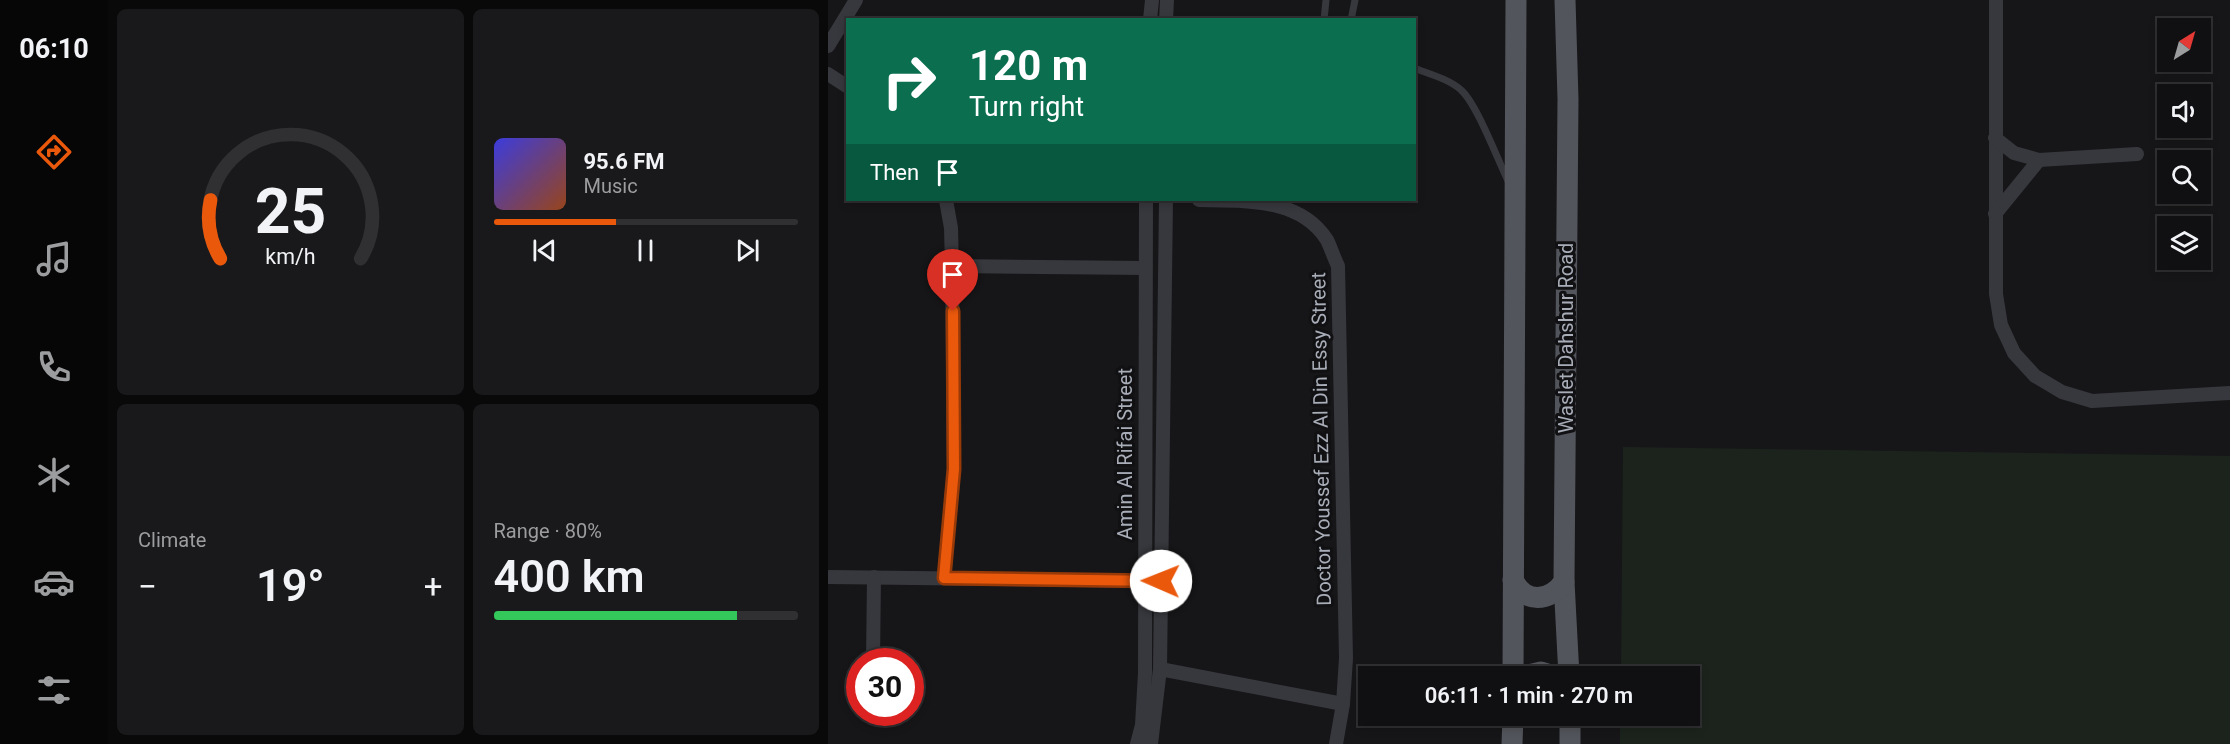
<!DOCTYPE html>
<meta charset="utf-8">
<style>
:root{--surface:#101012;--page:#19191b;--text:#f1f3f6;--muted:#9c9d9f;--line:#303032;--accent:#ea580c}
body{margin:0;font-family:Roboto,sans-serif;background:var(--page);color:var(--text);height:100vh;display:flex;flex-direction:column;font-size:22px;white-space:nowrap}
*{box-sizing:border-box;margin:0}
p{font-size:20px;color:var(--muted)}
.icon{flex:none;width:33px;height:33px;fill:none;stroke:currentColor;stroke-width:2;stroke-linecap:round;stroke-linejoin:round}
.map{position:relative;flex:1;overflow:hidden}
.details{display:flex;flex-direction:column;gap:9px;padding:9px;background:#09090a;width:720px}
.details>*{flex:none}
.top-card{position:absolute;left:18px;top:18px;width:570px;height:183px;border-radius:0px;box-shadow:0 3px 9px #0003,0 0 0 2px var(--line);background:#0b6e4f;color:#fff;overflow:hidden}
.needle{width:39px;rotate:37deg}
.buttons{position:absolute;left:1329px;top:18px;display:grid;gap:12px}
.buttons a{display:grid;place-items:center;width:54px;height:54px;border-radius:0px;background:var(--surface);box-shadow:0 3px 9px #0003,0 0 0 2px var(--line);font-size:30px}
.speed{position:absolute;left:18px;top:648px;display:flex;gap:12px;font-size:30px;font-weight:700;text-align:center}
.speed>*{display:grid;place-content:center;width:78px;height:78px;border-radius:50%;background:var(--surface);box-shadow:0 3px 9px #0003,0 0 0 2px var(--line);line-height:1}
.speed .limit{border:9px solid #d22;background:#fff;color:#111}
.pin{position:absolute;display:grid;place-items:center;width:51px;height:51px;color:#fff;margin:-62px -26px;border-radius:50% 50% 50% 0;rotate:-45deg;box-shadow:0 0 6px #0007}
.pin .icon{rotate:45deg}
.me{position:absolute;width:66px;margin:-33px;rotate:271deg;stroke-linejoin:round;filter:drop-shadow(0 0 4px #0008)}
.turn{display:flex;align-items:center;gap:21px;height:126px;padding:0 24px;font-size:27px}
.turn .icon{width:78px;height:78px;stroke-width:2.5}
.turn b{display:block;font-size:42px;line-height:51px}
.then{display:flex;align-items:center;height:57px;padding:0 24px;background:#0003;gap:12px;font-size:22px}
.big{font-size:45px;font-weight:600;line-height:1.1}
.details .card{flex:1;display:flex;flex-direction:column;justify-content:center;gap:9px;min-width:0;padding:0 21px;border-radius:9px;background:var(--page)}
.details .dial{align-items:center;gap:0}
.dial svg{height:156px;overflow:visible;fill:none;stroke:var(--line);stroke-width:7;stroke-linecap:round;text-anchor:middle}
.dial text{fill:var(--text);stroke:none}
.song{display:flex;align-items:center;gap:18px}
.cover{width:72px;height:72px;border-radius:9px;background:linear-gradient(135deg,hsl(240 70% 55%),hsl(20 70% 35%))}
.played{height:6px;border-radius:3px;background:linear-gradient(90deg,var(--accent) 40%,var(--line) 40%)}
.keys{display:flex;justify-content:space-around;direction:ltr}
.heat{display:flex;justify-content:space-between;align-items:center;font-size:33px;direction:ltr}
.charge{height:9px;border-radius:4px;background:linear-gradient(90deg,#34c759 80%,var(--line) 0)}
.details .tiles{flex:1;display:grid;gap:9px;grid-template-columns:repeat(2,1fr)}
.trip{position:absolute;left:530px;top:666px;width:342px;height:60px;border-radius:0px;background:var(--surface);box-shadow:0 3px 9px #0003,0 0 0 2px var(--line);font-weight:600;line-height:60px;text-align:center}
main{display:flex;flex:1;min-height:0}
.tab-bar{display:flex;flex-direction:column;width:108px;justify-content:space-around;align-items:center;background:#060607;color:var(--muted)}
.tab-bar .icon{width:42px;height:42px}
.tab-bar .selected{color:var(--accent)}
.tab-bar b{font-size:27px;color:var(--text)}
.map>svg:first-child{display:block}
.green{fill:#1c231d}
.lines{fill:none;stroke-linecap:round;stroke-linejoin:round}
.lane{stroke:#37383d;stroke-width:7}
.street{stroke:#37383d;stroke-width:14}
.primary{stroke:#53555c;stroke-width:21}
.route-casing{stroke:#983908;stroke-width:15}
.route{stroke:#ea580c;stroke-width:10}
.labels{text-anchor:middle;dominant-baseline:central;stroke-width:6;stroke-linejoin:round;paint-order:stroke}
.street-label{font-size:20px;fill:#a8adb8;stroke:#111113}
</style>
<main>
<nav class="tab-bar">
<b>06:10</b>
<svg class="icon selected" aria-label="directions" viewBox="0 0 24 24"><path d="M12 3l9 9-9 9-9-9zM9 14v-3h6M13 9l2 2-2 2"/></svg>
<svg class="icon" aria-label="music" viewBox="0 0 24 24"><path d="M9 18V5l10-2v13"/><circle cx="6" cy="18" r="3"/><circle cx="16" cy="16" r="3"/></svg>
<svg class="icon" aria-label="phone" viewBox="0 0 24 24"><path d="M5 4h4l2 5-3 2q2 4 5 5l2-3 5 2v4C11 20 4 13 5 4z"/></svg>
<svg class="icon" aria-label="climate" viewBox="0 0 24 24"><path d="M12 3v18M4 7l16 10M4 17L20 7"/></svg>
<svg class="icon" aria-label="car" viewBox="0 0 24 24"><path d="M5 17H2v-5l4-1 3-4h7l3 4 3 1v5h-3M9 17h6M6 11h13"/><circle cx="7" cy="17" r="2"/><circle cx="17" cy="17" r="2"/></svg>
<svg class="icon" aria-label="filters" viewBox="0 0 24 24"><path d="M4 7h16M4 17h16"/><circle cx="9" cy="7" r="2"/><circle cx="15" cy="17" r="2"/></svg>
</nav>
<section class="details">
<div class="tiles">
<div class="card dial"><svg viewBox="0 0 100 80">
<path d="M14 69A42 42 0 1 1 86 69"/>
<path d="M14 69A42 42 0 0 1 9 39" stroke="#ea580c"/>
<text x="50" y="56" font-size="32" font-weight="700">25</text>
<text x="50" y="72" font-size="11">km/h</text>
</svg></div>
<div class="card">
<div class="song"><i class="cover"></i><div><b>95.6 FM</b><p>Music</p></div></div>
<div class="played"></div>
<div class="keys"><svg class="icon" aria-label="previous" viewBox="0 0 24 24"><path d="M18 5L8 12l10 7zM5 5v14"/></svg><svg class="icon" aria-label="pause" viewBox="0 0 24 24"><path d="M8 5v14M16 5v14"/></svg><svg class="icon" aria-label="next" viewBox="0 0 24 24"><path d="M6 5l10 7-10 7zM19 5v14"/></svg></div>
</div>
<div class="card"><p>Climate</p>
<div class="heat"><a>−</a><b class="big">19°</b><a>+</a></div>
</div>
<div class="card"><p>Range · 80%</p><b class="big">400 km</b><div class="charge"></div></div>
</div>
</section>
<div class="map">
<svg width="1402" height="744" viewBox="0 0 1402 744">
<rect width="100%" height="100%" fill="#161618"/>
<polygon class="green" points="795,447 1402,456 1402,744 792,744 792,716 861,716 861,676 793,676"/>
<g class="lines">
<g class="lane">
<polyline points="496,20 498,0"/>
<polyline points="523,20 527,0"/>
<path d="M586,68C601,74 621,79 633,90C649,104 670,161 681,183"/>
</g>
<g class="street">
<polyline points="1168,0 1168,294 1173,325 1186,353 1207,376 1234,392 1264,401 1402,393"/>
<polyline points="322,20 324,0"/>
<polyline points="338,20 339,0"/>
<polyline points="0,46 28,0"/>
<polyline points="0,74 20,87"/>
<polyline points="1167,138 1186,153 1211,160 1309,154"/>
<path d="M371,200C415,201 472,197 499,240C503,248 506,258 510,266L518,658L515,704L508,744"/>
<polyline points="1167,214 1211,160"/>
<polyline points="124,266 316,268"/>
<polyline points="0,577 325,581"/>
<polyline points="116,578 126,469 124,266 123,228 118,200"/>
<polyline points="45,662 46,577"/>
<polyline points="332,669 515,704"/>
<polyline points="309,744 314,725 317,673 318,200"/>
<polyline points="323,744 332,669 338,200"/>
</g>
<g class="primary">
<polyline points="737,0 740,99 736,582 741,676"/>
<path d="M685,580C697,604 721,602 736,582"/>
<polyline points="685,676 688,0"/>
<polyline points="696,676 713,672 726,676"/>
<polyline points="684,744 685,716"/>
<polyline points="742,744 742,716"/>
</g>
</g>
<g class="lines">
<g class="route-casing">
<polyline id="route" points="125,311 126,469 116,578 333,581"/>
</g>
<use href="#route" class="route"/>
</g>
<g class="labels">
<g class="street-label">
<text transform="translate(738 338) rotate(-90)">Waslet Dahshur Road</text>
<text transform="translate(493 439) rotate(-91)">Doctor Youssef Ezz Al Din Essy Street</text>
<text transform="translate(297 454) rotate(-90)">Amin Al Rifai Street</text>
</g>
</g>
</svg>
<div class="buttons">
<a><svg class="needle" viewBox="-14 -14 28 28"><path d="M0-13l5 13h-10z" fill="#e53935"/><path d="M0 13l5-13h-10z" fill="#9c9d9f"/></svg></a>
<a><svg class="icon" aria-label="sound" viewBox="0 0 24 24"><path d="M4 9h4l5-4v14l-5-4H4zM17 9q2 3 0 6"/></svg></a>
<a><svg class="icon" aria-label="search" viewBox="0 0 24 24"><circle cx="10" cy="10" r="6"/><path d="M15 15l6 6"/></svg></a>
<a><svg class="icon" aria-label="layers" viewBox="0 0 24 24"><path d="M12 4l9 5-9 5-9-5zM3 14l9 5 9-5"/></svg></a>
</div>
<div class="speed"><div class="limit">30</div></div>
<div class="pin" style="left:125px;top:311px;background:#d93025"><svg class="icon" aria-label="arrive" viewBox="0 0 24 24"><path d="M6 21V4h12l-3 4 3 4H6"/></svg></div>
<svg class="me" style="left:333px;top:581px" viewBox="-20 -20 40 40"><circle r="19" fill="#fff"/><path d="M0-13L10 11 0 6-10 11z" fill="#ea580c"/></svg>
<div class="trip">06:11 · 1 min · 270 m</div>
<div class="top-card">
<div class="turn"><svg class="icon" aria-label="right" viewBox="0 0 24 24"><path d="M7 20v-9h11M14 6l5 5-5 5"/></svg><div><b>120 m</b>Turn right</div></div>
<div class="then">Then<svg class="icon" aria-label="arrive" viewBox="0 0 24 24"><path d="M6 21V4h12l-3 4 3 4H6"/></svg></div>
</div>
</div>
</main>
